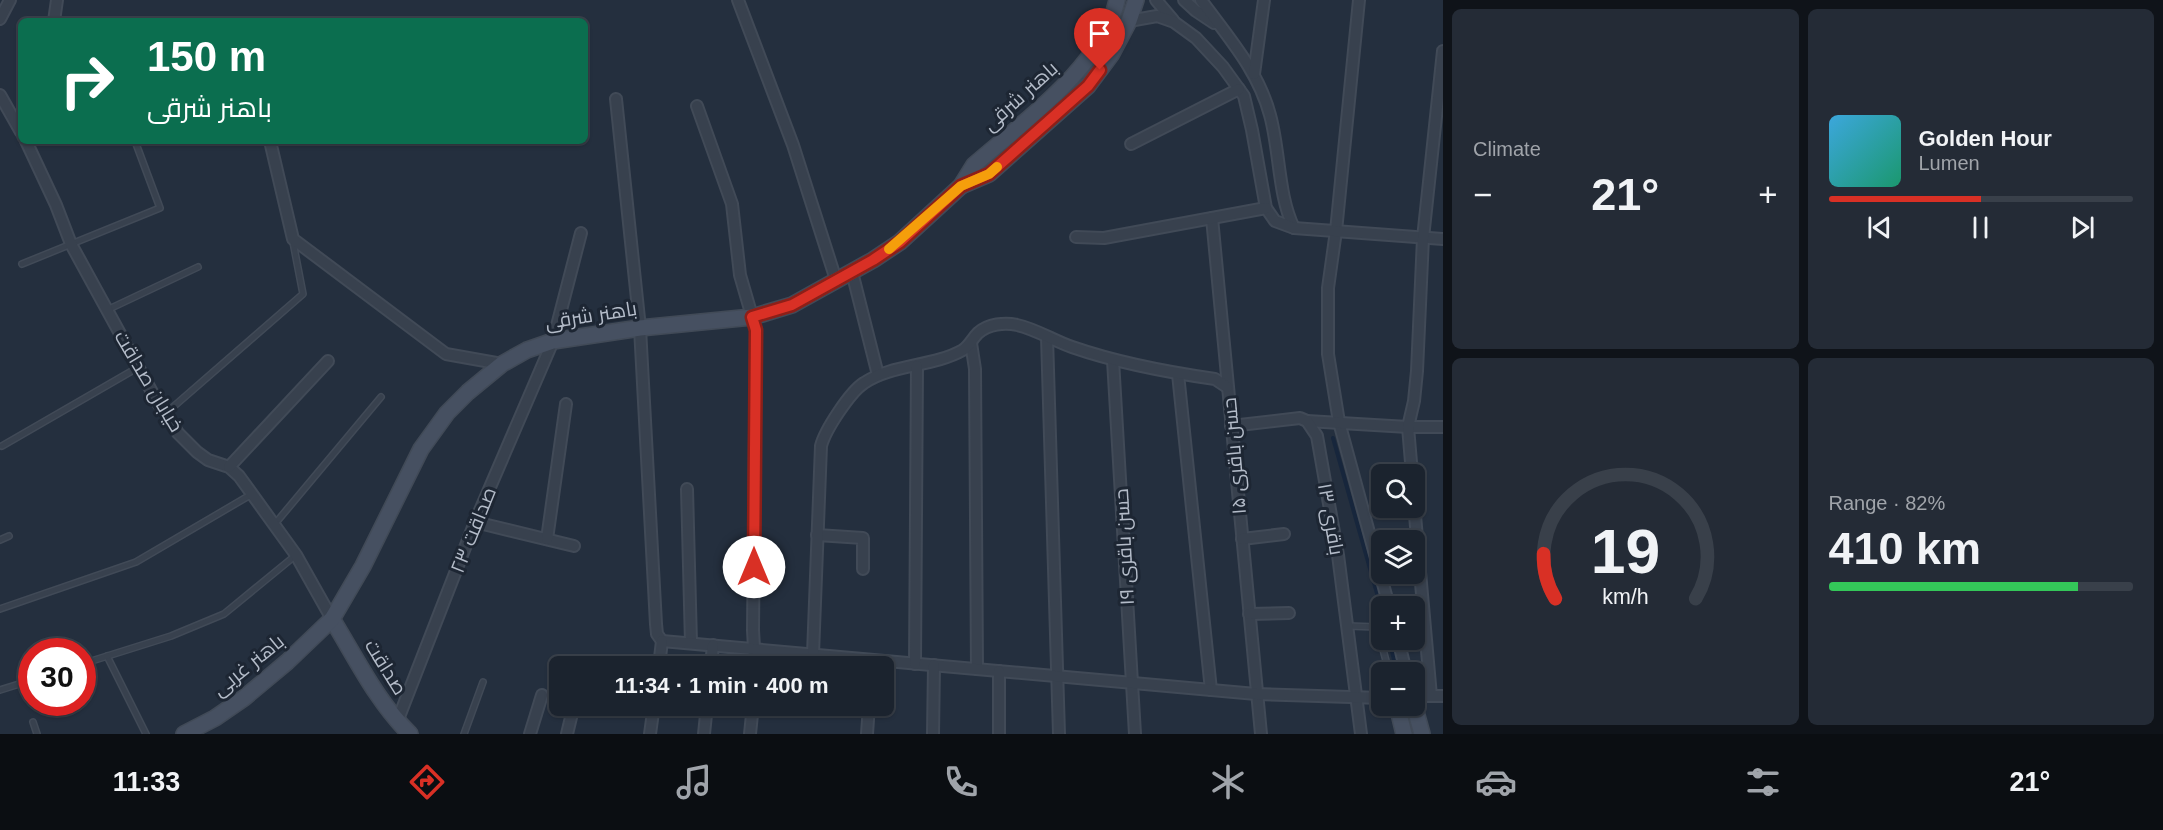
<!DOCTYPE html>
<meta charset="utf-8">
<style>
:root{--surface:#1b232e;--page:#242b36;--text:#f1f3f6;--muted:#a0a4aa;--line:#39404a;--accent:#d93025}
body{margin:0;font-family:Helvetica,Cairo,sans-serif;background:var(--page);color:var(--text);height:100vh;display:flex;flex-direction:column;font-size:22px;white-space:nowrap}
*{box-sizing:border-box;margin:0}
p{font-size:20px;color:var(--muted)}
.icon{flex:none;width:33px;height:33px;fill:none;stroke:currentColor;stroke-width:2;stroke-linecap:round;stroke-linejoin:round}
.map{position:relative;flex:1;overflow:hidden}
.side{display:flex;flex-direction:column;gap:9px;padding:9px;background:#0f1319;width:720px}
.side>*{flex:none}
.banner{position:absolute;left:18px;top:18px;width:570px;height:126px;border-radius:9px;box-shadow:0 2px 4px #0004,0 0 0 2px var(--line);background:#0b6e4f;color:#fff;overflow:hidden}
.tools{position:absolute;left:1371px;top:464px;display:grid;gap:12px}
.tools a{display:grid;place-items:center;width:54px;height:54px;border-radius:9px;background:var(--surface);box-shadow:0 2px 4px #0004,0 0 0 2px var(--line);font-size:30px}
.speed{position:absolute;left:18px;top:638px;display:flex;gap:12px;font-size:30px;font-weight:700;text-align:center}
.speed>*{display:grid;place-content:center;width:78px;height:78px;border-radius:50%;background:var(--surface);box-shadow:0 2px 4px #0004,0 0 0 2px var(--line);line-height:1}
.speed .limit{border:9px solid #d22;background:#fff;color:#111}
.pin{position:absolute;display:grid;place-items:center;width:51px;height:51px;color:#fff;margin:-62px -26px;border-radius:50% 50% 50% 0;rotate:-45deg;box-shadow:0 0 6px #0007}
.pin .icon{rotate:45deg}
.me{position:absolute;width:66px;margin:-33px;rotate:0deg;stroke-linejoin:round;filter:drop-shadow(0 0 4px #0008)}
.turn{display:flex;align-items:center;gap:21px;height:126px;padding:0 30px;font-size:27px}
.turn .icon{width:78px;height:78px;stroke-width:2.5}
.turn b{display:block;font-size:42px;line-height:51px}
.big{font-size:45px;font-weight:800;line-height:1.1}
.side .tile{flex:1;display:flex;flex-direction:column;justify-content:center;gap:9px;min-width:0;padding:0 21px;border-radius:9px;background:var(--page)}
.side .dial{align-items:center;gap:0}
.dial svg{height:156px;overflow:visible;fill:none;stroke:var(--line);stroke-width:7;stroke-linecap:round;text-anchor:middle}
.dial text{fill:var(--text);stroke:none}
.song{display:flex;align-items:center;gap:18px}
.cover{width:72px;height:72px;border-radius:9px;background:linear-gradient(135deg,hsl(200 70% 55%),hsl(160 70% 35%))}
.played{height:6px;border-radius:3px;background:linear-gradient(90deg,var(--accent) 50%,var(--line) 50%)}
.keys{display:flex;justify-content:space-around;direction:ltr}
.heat{display:flex;justify-content:space-between;align-items:center;font-size:33px;direction:ltr}
.charge{height:9px;border-radius:4px;background:linear-gradient(90deg,#34c759 82%,var(--line) 0)}
.side .tiles{flex:1;display:grid;gap:9px;grid-template-columns:repeat(2,1fr)}
.trip{position:absolute;left:549px;top:656px;width:345px;height:60px;border-radius:9px;background:var(--surface);box-shadow:0 2px 4px #0004,0 0 0 2px var(--line);font-weight:800;line-height:60px;text-align:center}
.tabs{display:flex;height:96px;justify-content:space-around;align-items:center;background:#0b0e12;color:var(--muted)}
.tabs .icon{width:42px;height:42px}
.tabs .active{color:var(--accent)}
.tabs b{font-size:27px;color:var(--text)}
main{display:flex;flex:1;min-height:0}
.map>svg:first-child{display:block}
.lines{fill:none;stroke-linecap:round;stroke-linejoin:round}
.stream{stroke:#17263c;stroke-width:4}
.lane-casing{stroke:#414a57;stroke-width:8}
.street-casing{stroke:#414a57;stroke-width:14}
.secondary-casing{stroke:#414a57;stroke-width:18}
.lane{stroke:#38414e;stroke-width:5}
.street{stroke:#38414e;stroke-width:10}
.secondary{stroke:#465061;stroke-width:15}
.route-casing{stroke:#8d1f18;stroke-width:15}
.route{stroke:#d93025;stroke-width:10}
.slow{stroke:#f59e0b;stroke-width:10}
.labels{text-anchor:middle;dominant-baseline:central;stroke-width:6;stroke-linejoin:round;paint-order:stroke}
.street-label{font-size:20px;fill:#b4bcc9;stroke:#1d2633}
</style>
<main>
<div class="map">
<svg width="1443" height="734" viewBox="0 0 1443 734">
<rect width="100%" height="100%" fill="#242f3e"/>
<g class="lines">
<g class="stream">
<polyline points="1333,438 1382,611"/>
<polyline points="1389,639 1397,672"/>
<polyline points="1406,706 1413,734"/>
</g>
<g class="lane-casing">
<g id="lane">
<polyline points="22,264 160,208 135,141"/>
<polyline points="107,310 198,267"/>
<polyline points="165,414 303,294 293,242"/>
<polyline points="2,446 137,368"/>
<polyline points="274,525 381,397"/>
<polyline points="0,540 9,536"/>
<polyline points="0,609 136,562 252,494"/>
<polyline points="1348,626 1377,627 1389,672"/>
<polyline points="107,656 146,734"/>
<polyline points="82,664 171,636 224,614 296,555"/>
<polyline points="0,690 32,680"/>
<polyline points="33,722 37,734"/>
<polyline points="464,734 483,682"/>
</g>
</g>
<g class="street-casing">
<g id="street">
<polyline points="738,0 793,145 836,280"/>
<polyline points="1156,0 1173,20"/>
<polyline points="1184,0 1196,11 1214,23"/>
<path d="M1201,0C1228,37 1258,70 1270,115C1280,151 1278,196 1294,228"/>
<polyline points="1359,0 1336,231 1328,288 1328,354 1339,422 1389,606"/>
<polyline points="0,19 10,0"/>
<polyline points="54,21 57,0"/>
<polyline points="1129,21 1157,16 1174,22 1196,38 1223,67 1244,96 1252,130 1266,208 1275,221 1294,228 1443,239"/>
<polyline points="1254,74 1264,0"/>
<polyline points="0,95 21,132"/>
<polyline points="616,99 640,328 656,624 657,634 662,641"/>
<polyline points="697,106 732,204 740,275 756,330 753,630 755,666"/>
<polyline points="26,141 56,205 71,244 158,403 178,433 197,452 208,460 229,467 239,476 296,555 332,619"/>
<polyline points="270,141 293,239 446,354 502,364"/>
<polyline points="1131,144 1239,89"/>
<polyline points="1212,218 1261,734"/>
<polyline points="1076,237 1104,238 1266,208"/>
<polyline points="852,272 878,375"/>
<polyline points="1047,337 1059,734"/>
<polyline points="971,343 975,369 977,669"/>
<polyline points="1113,360 1135,734"/>
<polyline points="1178,374 1211,690"/>
<polyline points="1307,421 1408,427 1443,427"/>
<polyline points="1231,426 1300,418 1307,421 1317,436 1338,555 1361,734"/>
<polyline points="229,467 328,361"/>
<polyline points="1412,474 1408,427 1414,401 1417,371 1423,238 1443,51"/>
<polyline points="687,489 691,643"/>
<polyline points="1414,504 1431,696"/>
<polyline points="475,522 574,546"/>
<polyline points="817,535 863,538 863,569"/>
<polyline points="547,539 566,404"/>
<polyline points="1242,539 1284,534"/>
<polyline points="1249,614 1289,613"/>
<polyline points="1398,639 1406,672"/>
<polyline points="662,641 1256,694 1382,698"/>
<path d="M813,654L821,446C825,430 850,392 864,383C892,364 933,367 963,350C970,345 972,339 978,333C988,324 1005,322 1017,325C1036,329 1054,341 1072,347C1118,363 1166,372 1215,379L1227,387"/>
<polyline points="915,664 917,366"/>
<polyline points="659,666 662,641"/>
<polyline points="711,666 713,645"/>
<polyline points="999,671 999,734"/>
<polyline points="1414,696 1443,696"/>
<polyline points="397,722 475,522 553,341 581,233"/>
<polyline points="530,734 542,695"/>
<polyline points="567,734 574,705"/>
<polyline points="650,734 654,705"/>
<polyline points="704,734 707,705"/>
<polyline points="750,734 753,705"/>
<polyline points="867,734 869,705"/>
<polyline points="933,734 934,665"/>
</g>
</g>
<g class="secondary-casing">
<g id="secondary">
<polyline points="961,186 989,174 1088,86 1111,55 1129,21 1136,0"/>
<path d="M332,619C356,658 377,702 410,734"/>
<polyline points="1397,705 1404,734"/>
<polyline points="1414,705 1422,734"/>
<path d="M184,734L215,718L244,698L287,662L332,619L363,566L421,449L447,413L468,392L502,364L527,350L553,341L640,328L752,317L792,305L873,260L900,242L961,186L974,165C1022,123 1104,65 1117,0"/>
</g>
</g>
<use href="#lane" class="lane"/>
<use href="#street" class="street"/>
<use href="#secondary" class="secondary"/>
</g>
<g class="lines">
<g class="route-casing">
<polyline id="route" points="754,567 756,330 752,317 792,305 873,260 900,242 961,186 989,174 1088,86 1100,70"/>
</g>
<use href="#route" class="route"/>
<polyline class="slow" points="889,249 961,186 989,174 997,167"/>
</g>
<g class="labels">
<g class="street-label">
<text transform="translate(1020 96) rotate(-42)">باهنر شرقی</text>
<text transform="translate(591 315) rotate(-9)">باهنر شرقی</text>
<text transform="translate(149 381) rotate(59)">خیابان صداقت</text>
<text transform="translate(1234 456) rotate(-95)">حسن باقری ۱۵</text>
<text transform="translate(1331 519) rotate(80)">باقری ۱۳</text>
<text transform="translate(473 530) rotate(-68)">صداقت ۲۳</text>
<text transform="translate(1124 547) rotate(-93)">حسن باقری ۱۹</text>
<text transform="translate(248 665) rotate(-39)">باهنر غربی</text>
<text transform="translate(386 667) rotate(58)">صداقت</text>
</g>
</g>
</svg>
<div class="tools">
<a><svg class="icon" aria-label="search" viewBox="0 0 24 24"><circle cx="10" cy="10" r="6"/><path d="M15 15l6 6"/></svg></a>
<a><svg class="icon" aria-label="layers" viewBox="0 0 24 24"><path d="M12 4l9 5-9 5-9-5zM3 14l9 5 9-5"/></svg></a>
<a>+</a>
<a>−</a>
</div>
<div class="speed"><div class="limit">30</div></div>
<div class="pin" style="left:1100px;top:70px;background:#d93025"><svg class="icon" aria-label="arrive" viewBox="0 0 24 24"><path d="M6 21V4h12l-3 4 3 4H6"/></svg></div>
<svg class="me" style="left:754px;top:567px" viewBox="-20 -20 40 40"><circle r="19" fill="#fff"/><path d="M0-13L10 11 0 6-10 11z" fill="#d93025"/></svg>
<div class="trip">11:34 · 1 min · 400 m</div>
<div class="banner">
<div class="turn"><svg class="icon" aria-label="right" viewBox="0 0 24 24"><path d="M7 20v-9h11M14 6l5 5-5 5"/></svg><div><b>150 m</b>باهنر شرقی</div></div>
</div>
</div>
<section class="side">
<div class="tiles">
<div class="tile"><p>Climate</p>
<div class="heat"><a>−</a><b class="big">21°</b><a>+</a></div>
</div>
<div class="tile">
<div class="song"><i class="cover"></i><div><b>Golden Hour</b><p>Lumen</p></div></div>
<div class="played"></div>
<div class="keys"><svg class="icon" aria-label="previous" viewBox="0 0 24 24"><path d="M18 5L8 12l10 7zM5 5v14"/></svg><svg class="icon" aria-label="pause" viewBox="0 0 24 24"><path d="M8 5v14M16 5v14"/></svg><svg class="icon" aria-label="next" viewBox="0 0 24 24"><path d="M6 5l10 7-10 7zM19 5v14"/></svg></div>
</div>
<div class="tile dial"><svg viewBox="0 0 100 80">
<path d="M14 69A42 42 0 1 1 86 69"/>
<path d="M14 69A42 42 0 0 1 8 46" stroke="#d93025"/>
<text x="50" y="56" font-size="32" font-weight="700">19</text>
<text x="50" y="72" font-size="11">km/h</text>
</svg></div>
<div class="tile"><p>Range · 82%</p><b class="big">410 km</b><div class="charge"></div></div>
</div>
</section>
</main>
<nav class="tabs">
<b>11:33</b>
<svg class="icon active" aria-label="directions" viewBox="0 0 24 24"><path d="M12 3l9 9-9 9-9-9zM9 14v-3h6M13 9l2 2-2 2"/></svg>
<svg class="icon" aria-label="music" viewBox="0 0 24 24"><path d="M9 18V5l10-2v13"/><circle cx="6" cy="18" r="3"/><circle cx="16" cy="16" r="3"/></svg>
<svg class="icon" aria-label="phone" viewBox="0 0 24 24"><path d="M5 4h4l2 5-3 2q2 4 5 5l2-3 5 2v4C11 20 4 13 5 4z"/></svg>
<svg class="icon" aria-label="climate" viewBox="0 0 24 24"><path d="M12 3v18M4 7l16 10M4 17L20 7"/></svg>
<svg class="icon" aria-label="car" viewBox="0 0 24 24"><path d="M5 17H2v-5l4-1 3-4h7l3 4 3 1v5h-3M9 17h6M6 11h13"/><circle cx="7" cy="17" r="2"/><circle cx="17" cy="17" r="2"/></svg>
<svg class="icon" aria-label="filters" viewBox="0 0 24 24"><path d="M4 7h16M4 17h16"/><circle cx="9" cy="7" r="2"/><circle cx="15" cy="17" r="2"/></svg>
<b>21°</b>
</nav>
